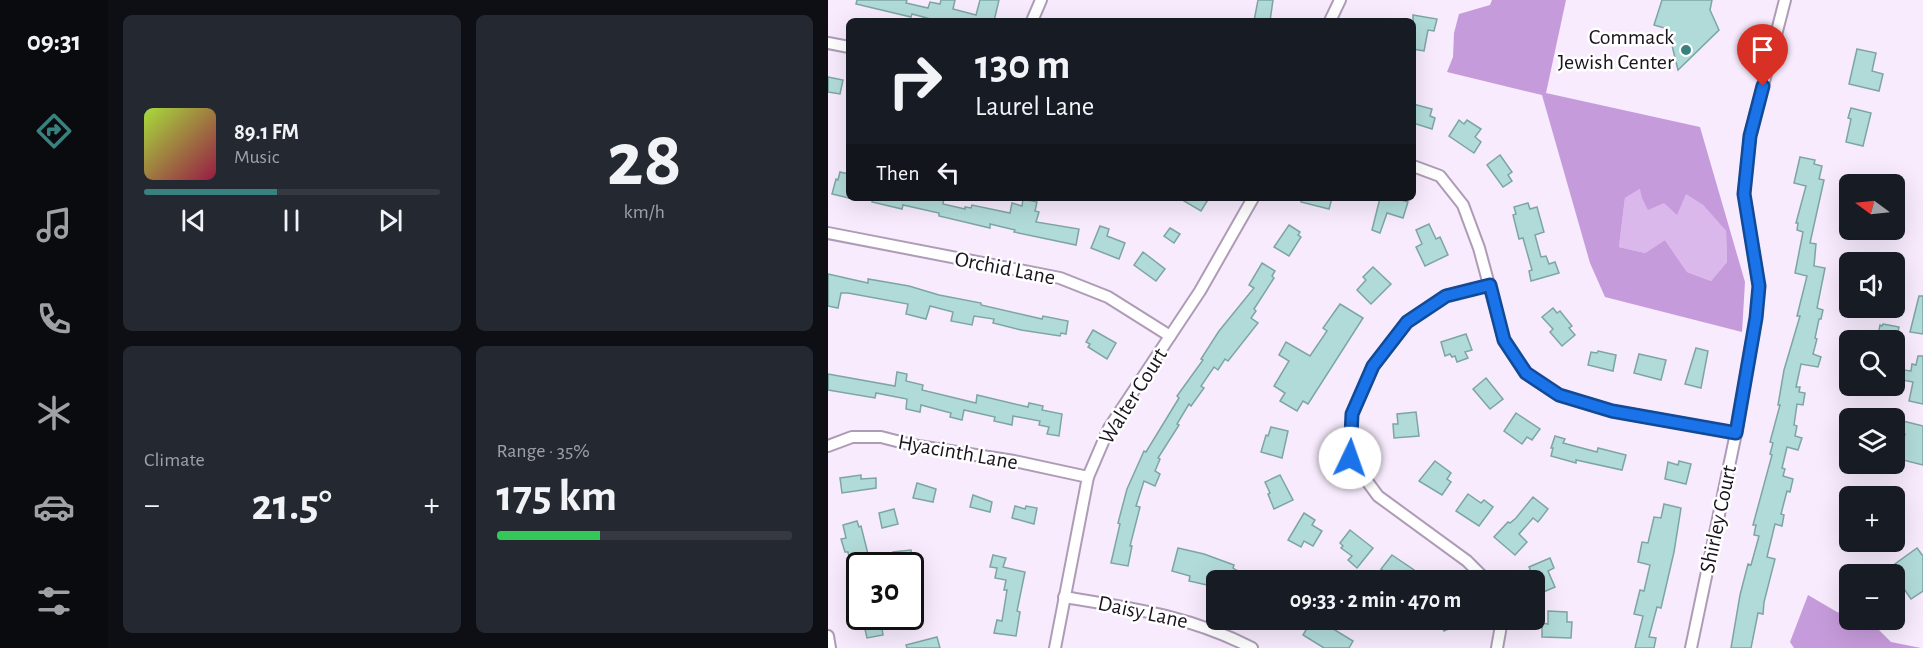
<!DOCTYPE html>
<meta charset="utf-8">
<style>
:root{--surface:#171b24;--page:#242831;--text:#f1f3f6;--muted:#9ea1a6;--line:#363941;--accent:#38817f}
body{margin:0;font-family:"Alegreya Sans",sans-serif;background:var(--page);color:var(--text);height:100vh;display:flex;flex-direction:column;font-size:22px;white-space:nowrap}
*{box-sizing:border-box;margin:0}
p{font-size:20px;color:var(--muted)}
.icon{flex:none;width:33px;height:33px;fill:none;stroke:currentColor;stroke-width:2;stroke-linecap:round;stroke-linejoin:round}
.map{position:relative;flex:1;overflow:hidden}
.panel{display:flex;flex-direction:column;gap:15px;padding:15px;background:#0d0f14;width:720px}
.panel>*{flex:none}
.hud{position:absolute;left:18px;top:18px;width:570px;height:183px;border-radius:9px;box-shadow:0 6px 24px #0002;background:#171b24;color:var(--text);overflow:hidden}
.needle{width:39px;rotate:285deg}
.tools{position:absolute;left:1011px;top:174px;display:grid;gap:12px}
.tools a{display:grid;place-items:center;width:66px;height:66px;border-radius:9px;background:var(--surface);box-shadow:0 6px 24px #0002;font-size:30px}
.speed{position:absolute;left:18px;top:552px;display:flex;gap:12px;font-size:30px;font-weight:700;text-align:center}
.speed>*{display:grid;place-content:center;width:78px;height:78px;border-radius:50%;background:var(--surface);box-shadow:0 6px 24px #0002;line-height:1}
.speed .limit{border:3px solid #111;border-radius:9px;background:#fff;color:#111}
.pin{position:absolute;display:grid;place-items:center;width:51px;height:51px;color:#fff;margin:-62px -26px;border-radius:50% 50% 50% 0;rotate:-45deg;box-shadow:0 0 6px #0007}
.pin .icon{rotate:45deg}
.me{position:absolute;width:66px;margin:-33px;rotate:3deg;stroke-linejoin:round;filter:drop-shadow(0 0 4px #0008)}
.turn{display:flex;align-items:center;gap:21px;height:126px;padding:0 30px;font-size:27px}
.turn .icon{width:78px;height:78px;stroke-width:2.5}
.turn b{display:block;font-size:42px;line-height:51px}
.then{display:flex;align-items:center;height:57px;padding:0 30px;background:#0003;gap:12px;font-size:22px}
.big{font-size:45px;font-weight:600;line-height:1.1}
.panel .tile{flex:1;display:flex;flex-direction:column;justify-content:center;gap:9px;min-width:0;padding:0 21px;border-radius:9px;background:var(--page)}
.panel .dial{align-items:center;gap:0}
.dial b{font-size:78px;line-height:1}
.song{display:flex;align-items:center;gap:18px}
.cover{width:72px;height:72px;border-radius:9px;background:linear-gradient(135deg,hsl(80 70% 55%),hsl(340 70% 35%))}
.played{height:6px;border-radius:3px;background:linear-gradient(90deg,var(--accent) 45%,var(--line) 45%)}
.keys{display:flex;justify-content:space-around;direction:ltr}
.heat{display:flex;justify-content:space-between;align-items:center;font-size:33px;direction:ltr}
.charge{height:9px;border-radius:4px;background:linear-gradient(90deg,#34c759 35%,var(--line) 0)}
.panel .tiles{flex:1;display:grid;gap:15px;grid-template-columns:repeat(2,1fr)}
.trip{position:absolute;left:378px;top:570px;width:339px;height:60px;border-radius:9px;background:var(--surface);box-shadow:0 6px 24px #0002;font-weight:600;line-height:60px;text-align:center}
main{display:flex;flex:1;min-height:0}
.dock{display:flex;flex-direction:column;width:108px;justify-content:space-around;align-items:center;background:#090b0e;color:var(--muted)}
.dock .icon{width:42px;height:42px}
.dock .current{color:var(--accent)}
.dock b{font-size:27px;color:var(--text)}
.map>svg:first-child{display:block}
.green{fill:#dab8ec}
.forest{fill:#c69bdb;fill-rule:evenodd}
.building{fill:#b1dbd9;stroke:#7da5a4;stroke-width:1.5}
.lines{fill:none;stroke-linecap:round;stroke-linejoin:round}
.minor-casing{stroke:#ae9cb7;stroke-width:14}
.minor{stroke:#fff;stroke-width:10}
.route-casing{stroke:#114b97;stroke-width:15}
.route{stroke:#1a73e8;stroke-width:10}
.poi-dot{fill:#38817f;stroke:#fff;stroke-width:2}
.labels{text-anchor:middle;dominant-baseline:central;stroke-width:5;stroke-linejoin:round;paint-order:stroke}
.poi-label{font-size:22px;fill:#1b141e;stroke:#fff;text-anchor:end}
.street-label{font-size:22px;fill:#1b141e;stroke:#fff}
</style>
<main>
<nav class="dock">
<b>09:31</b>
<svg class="icon current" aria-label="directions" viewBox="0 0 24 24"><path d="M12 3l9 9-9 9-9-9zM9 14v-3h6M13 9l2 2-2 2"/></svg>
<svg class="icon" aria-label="music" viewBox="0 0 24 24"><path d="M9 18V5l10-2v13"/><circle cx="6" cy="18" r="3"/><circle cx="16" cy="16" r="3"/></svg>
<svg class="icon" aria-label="phone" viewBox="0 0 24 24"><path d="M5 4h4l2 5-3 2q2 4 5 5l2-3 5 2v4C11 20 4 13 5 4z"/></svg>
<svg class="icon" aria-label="climate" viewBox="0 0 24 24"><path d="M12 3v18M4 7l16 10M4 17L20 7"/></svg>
<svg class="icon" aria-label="car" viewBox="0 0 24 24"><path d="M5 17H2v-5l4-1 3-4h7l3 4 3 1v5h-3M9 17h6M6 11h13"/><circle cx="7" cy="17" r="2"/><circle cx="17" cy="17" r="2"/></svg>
<svg class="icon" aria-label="filters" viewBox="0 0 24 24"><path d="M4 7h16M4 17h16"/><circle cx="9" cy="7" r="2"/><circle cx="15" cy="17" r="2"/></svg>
</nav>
<section class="panel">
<div class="tiles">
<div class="tile">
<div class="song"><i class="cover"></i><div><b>89.1 FM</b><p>Music</p></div></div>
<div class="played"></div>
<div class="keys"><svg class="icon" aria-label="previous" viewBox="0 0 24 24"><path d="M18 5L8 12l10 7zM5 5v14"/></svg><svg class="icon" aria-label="pause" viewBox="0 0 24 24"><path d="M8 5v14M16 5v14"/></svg><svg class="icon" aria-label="next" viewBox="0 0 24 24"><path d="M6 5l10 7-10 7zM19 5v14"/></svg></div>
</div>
<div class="tile dial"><b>28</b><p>km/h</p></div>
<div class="tile"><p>Climate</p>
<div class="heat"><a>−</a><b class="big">21.5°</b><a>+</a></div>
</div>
<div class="tile"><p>Range · 35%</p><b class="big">175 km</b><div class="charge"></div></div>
</div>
</section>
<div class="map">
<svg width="1095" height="648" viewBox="0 0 1095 648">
<rect width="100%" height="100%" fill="#f7ebfd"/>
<polygon class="green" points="812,189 858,193 875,205 898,231 899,262 883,281 859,272 837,240 817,253 791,247 797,198"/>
<g class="forest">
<path d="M664,0H738L718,93L872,127L917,282L914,332L777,297L762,263L714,95L619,72L625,57L626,33L631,14L662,5ZM812,189L814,198L820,210L836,203L849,215L858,194L875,205L898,231L899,262L883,281L859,272L837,240L817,253L791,247L797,198Z"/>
<polygon points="980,595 1009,612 1021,615 1022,620 1042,621 1063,642 1093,648 966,648 962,642"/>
</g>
<g class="building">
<polygon points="29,0 79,0 78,3 100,8 102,2 112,4 113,0 127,0 125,9 148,15 152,0 171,0 166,21 105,21 106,20 84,14 83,17 28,4"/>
<polygon points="430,0 445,0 442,21 426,21"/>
<polygon points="834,0 884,0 882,10 891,30 850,70 840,29 826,25"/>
<polygon points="585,15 609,19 606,31 600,30 596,51 585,49"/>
<polygon points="1029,49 1048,53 1044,71 1055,74 1051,91 1021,84"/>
<polygon points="0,77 15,80 12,94 0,92"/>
<polygon points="585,104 604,109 602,116 607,118 604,129 585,123"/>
<polygon points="1023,108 1043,113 1035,146 1018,142 1023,119 1020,118"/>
<polygon points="631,120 636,124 639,120 653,129 647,137 653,142 646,153 621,136"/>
<polygon points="672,155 684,172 680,175 684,181 675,187 659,165"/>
<polygon points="972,157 987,160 986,164 994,166 991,179 996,180 982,243 988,244 986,266 997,268 989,308 995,310 993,319 991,319 987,338 989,339 985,354 993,357 990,367 973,364 968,387 972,387 971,392 977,393 975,405 969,404 966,425 969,426 967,436 974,438 970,450 959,447 954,468 957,469 955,476 965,479 962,492 959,491 953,514 956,515 954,526 947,524 939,557 947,559 936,602 935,614 930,613 923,648 903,648 912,595 920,564 923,565 931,536 926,535 928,525 925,525 944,455 942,454 945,443 942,442 952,405 950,405 956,370 972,316 969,316 979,276 967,273 975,232 969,230 970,223 968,223 978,186 966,183"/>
<polygon points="12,172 21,174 21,198 4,194 8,179 10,180"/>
<polygon points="44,198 116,198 115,204 137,209 137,207 143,208 144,205 182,213 184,203 194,206 195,199 209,202 207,211 211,212 208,222 251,229 248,245 186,232 187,230 162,224 162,228 111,216 111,213 75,205 74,209 44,202"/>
<polygon points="351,198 381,198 373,211"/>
<polygon points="473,198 504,198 501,209 473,202"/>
<polygon points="552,198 567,198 580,202 575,218 559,213 552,233 544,230"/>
<polygon points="700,203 702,209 709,207 716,232 707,235 713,257 718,256 721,264 727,262 731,273 703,281 701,271 704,270 695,238 691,239 685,215 688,214 686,207"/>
<polygon points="601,224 608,239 612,237 620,255 597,266 588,247 594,244 588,230"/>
<polygon points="461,225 472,232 470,235 473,237 461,256 446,247"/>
<polygon points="272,226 281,229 279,236 297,243 291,259 263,248"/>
<polygon points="342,228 352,234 346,243 336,236"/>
<polygon points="315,252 337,269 328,281 306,265"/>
<polygon points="434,263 447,271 444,276 446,278 426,309 428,311 423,318 430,323 400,361 397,359 390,370 386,367 373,386 376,388 363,406 361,404 349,424 351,425 330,458 332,459 327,471 332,474 327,486 316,481 308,506 312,507 302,546 304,546 300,566 283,563 292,524 290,523 299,489 316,451 318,452 351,398 349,396 375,360 373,359 391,331 426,288 421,285"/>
<polygon points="545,267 563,284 543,304 529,290 538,280 535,277"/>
<polygon points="0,274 40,283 40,279 81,286 111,295 153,303 153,305 214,319 215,316 240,321 238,334 233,333 232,336 193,330 165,323 166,319 146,316 144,325 123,321 125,312 102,306 98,319 78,314 80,304 20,293 13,293 10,308 0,306"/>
<polygon points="1091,296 1095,296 1095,334 1082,332"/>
<polygon points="512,304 535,318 480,404 475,401 469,411 452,401 457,393 446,386 461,361 451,355 458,342 482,356 499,331 495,328"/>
<polygon points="725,308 729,313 732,311 744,326 741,328 747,335 734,346 722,332 725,329 714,317"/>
<polygon points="1055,324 1071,327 1068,340 1049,340 1052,325 1054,326"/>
<polygon points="265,330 288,343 279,359 260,347 262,344 258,342"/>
<polygon points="638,334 644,350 637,352 640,358 629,362 627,356 624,357 622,354 617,356 613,342"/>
<polygon points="868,348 880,351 873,388 857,384"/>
<polygon points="770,351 788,355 785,371 760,365 763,352 769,353"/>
<polygon points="811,354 838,360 833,380 806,373"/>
<polygon points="1090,356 1095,356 1095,404 1081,401 1085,382 1074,380 1076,370 1083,371 1084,364 1088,365"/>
<polygon points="69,372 79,374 78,381 95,385 94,390 148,403 149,395 200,407 201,403 215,406 214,410 234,414 231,436 219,434 221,427 211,425 212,421 185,416 184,425 166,421 167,417 136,410 134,420 122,417 123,413 93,405 92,412 78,409 79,399 48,393 47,398 0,390 0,374 67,386"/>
<polygon points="658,378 675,399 662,409 645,389"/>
<polygon points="588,412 591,436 566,438 565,424 570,424 569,414"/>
<polygon points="688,413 712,429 704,440 699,437 694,444 676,431"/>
<polygon points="1071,420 1095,426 1095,465 1071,459 1077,434 1069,432"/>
<polygon points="443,427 460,431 454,458 433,452 438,435 440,436"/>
<polygon points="727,436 737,439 735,443 769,452 770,448 798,455 794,470 748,460 748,463 723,456 725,448 723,448"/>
<polygon points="607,461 623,473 619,479 623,482 614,495 591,481"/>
<polygon points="851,461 863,464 858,484 837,479 840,462 850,465"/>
<polygon points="33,475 33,479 48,478 48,488 14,493 12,478"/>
<polygon points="452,475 465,500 446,509 440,494 442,493 437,482"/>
<polygon points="89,483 108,489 105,502 85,498"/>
<polygon points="640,494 653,503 656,500 665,507 651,526 628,511"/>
<polygon points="145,495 164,502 162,512 142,507"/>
<polygon points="705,497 720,509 710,522 705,518 691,534 699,542 687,555 666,537 680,522 682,523 688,518"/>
<polygon points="836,504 853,508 846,552 833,608 829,607 821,637 828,638 826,648 807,648 815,616 806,614 812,590 816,591 822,565 810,562 814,542 820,543 826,517 833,518"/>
<polygon points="187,506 197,509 198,506 209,508 206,524 184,518"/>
<polygon points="66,509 70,524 54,528 51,513"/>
<polygon points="476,513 487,520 484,525 494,531 485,546 476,541 473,547 460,540"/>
<polygon points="29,521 31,527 33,526 43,566 32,566 32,585 27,585 20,552 17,552 13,539 18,538 15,525"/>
<polygon points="522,530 545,548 529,568 520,560 524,556 513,548 515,546 512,543"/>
<polygon points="350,548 376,554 406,565 405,568 408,570 433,580 388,580 388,587 361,581 362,576 344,571"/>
<polygon points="1089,548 1095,556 1095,591 1083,599 1074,586 1066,585 1066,570 1070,568 1067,564"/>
<polygon points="83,550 85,566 67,566 65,552"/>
<polygon points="165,555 178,558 175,567 197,572 189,611 192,612 188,636 166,633 169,620 174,621 179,590 176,590 178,580 167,578 169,568 162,567"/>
<polygon points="564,555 586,570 578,580 557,580 561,575 553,569"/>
<polygon points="722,558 726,568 720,571 727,587 706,596 706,580 701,567"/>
<polygon points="720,611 739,612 739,622 744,622 743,638 714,637 714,623 720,624"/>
<polygon points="34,616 52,616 55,635 39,638"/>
<polygon points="463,620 500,620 497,624 525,641 521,648 496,648 475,635 478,630"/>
<polygon points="610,620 640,620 616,631"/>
<polygon points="109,637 112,648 79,648 78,645"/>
</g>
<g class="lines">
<g class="minor-casing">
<g id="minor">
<polyline points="204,21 213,0"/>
<polyline points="502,21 512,0"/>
<polyline points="0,43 21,47"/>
<polyline points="585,166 612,176 635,205 651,248 676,340 697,373 731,395 784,411 908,433"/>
<polyline points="0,233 232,278 280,297 342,336"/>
<polyline points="0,446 24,437 53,437 84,445 186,461 260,477"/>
<polyline points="658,580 639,561 550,496 522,458 524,414 545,366 579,322 617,296 662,285"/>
<path d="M236,597C304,608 362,616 424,648"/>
<polyline points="0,636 2,648"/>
<polyline points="227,648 260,477 281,428 372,291 425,198"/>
<polyline points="669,648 674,620"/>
<polyline points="863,648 908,433 928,318 931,287 916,194 922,136 957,0"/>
</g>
</g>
<use href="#minor" class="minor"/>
</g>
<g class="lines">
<g class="route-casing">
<polyline id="route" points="522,458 524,414 545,366 579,322 618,296 662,285 676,340 698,373 731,395 784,411 908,433 928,318 931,286 916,194 922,136 935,86"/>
</g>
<use href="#route" class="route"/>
</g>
<circle class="poi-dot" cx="858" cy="50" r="6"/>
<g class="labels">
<g class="poi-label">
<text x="846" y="37">Commack<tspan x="846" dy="25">Jewish Center</tspan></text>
</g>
<g class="street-label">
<text transform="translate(177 268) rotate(11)">Orchid Lane</text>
<text transform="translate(305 396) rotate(-58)">Walter Court</text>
<text transform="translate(130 452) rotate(10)">Hyacinth Lane</text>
<text transform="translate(890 519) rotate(-78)">Shirley Court</text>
<text transform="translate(315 612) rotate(12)">Daisy Lane</text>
</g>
</g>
</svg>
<div class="tools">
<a><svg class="needle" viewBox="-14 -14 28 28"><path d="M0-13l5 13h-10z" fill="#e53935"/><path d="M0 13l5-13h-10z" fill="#9ea1a6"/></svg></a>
<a><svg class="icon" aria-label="sound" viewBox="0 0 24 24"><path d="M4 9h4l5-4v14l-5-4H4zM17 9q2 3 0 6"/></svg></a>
<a><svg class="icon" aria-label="search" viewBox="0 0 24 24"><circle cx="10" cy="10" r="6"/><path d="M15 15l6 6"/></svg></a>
<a><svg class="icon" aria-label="layers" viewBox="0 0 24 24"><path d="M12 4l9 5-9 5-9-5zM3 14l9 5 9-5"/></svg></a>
<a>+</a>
<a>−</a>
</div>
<div class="speed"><div class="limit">30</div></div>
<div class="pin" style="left:935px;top:86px;background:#d93025"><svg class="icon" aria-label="arrive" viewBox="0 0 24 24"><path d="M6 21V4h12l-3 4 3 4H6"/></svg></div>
<svg class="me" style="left:522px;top:458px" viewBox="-20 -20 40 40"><circle r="19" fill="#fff"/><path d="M0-13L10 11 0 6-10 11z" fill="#1a73e8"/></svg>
<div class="trip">09:33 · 2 min · 470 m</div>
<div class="hud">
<div class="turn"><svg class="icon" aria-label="right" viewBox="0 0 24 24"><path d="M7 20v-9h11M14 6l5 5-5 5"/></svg><div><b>130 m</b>Laurel Lane</div></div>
<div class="then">Then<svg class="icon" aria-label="left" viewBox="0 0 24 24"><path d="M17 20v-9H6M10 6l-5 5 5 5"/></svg></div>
</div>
</div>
</main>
